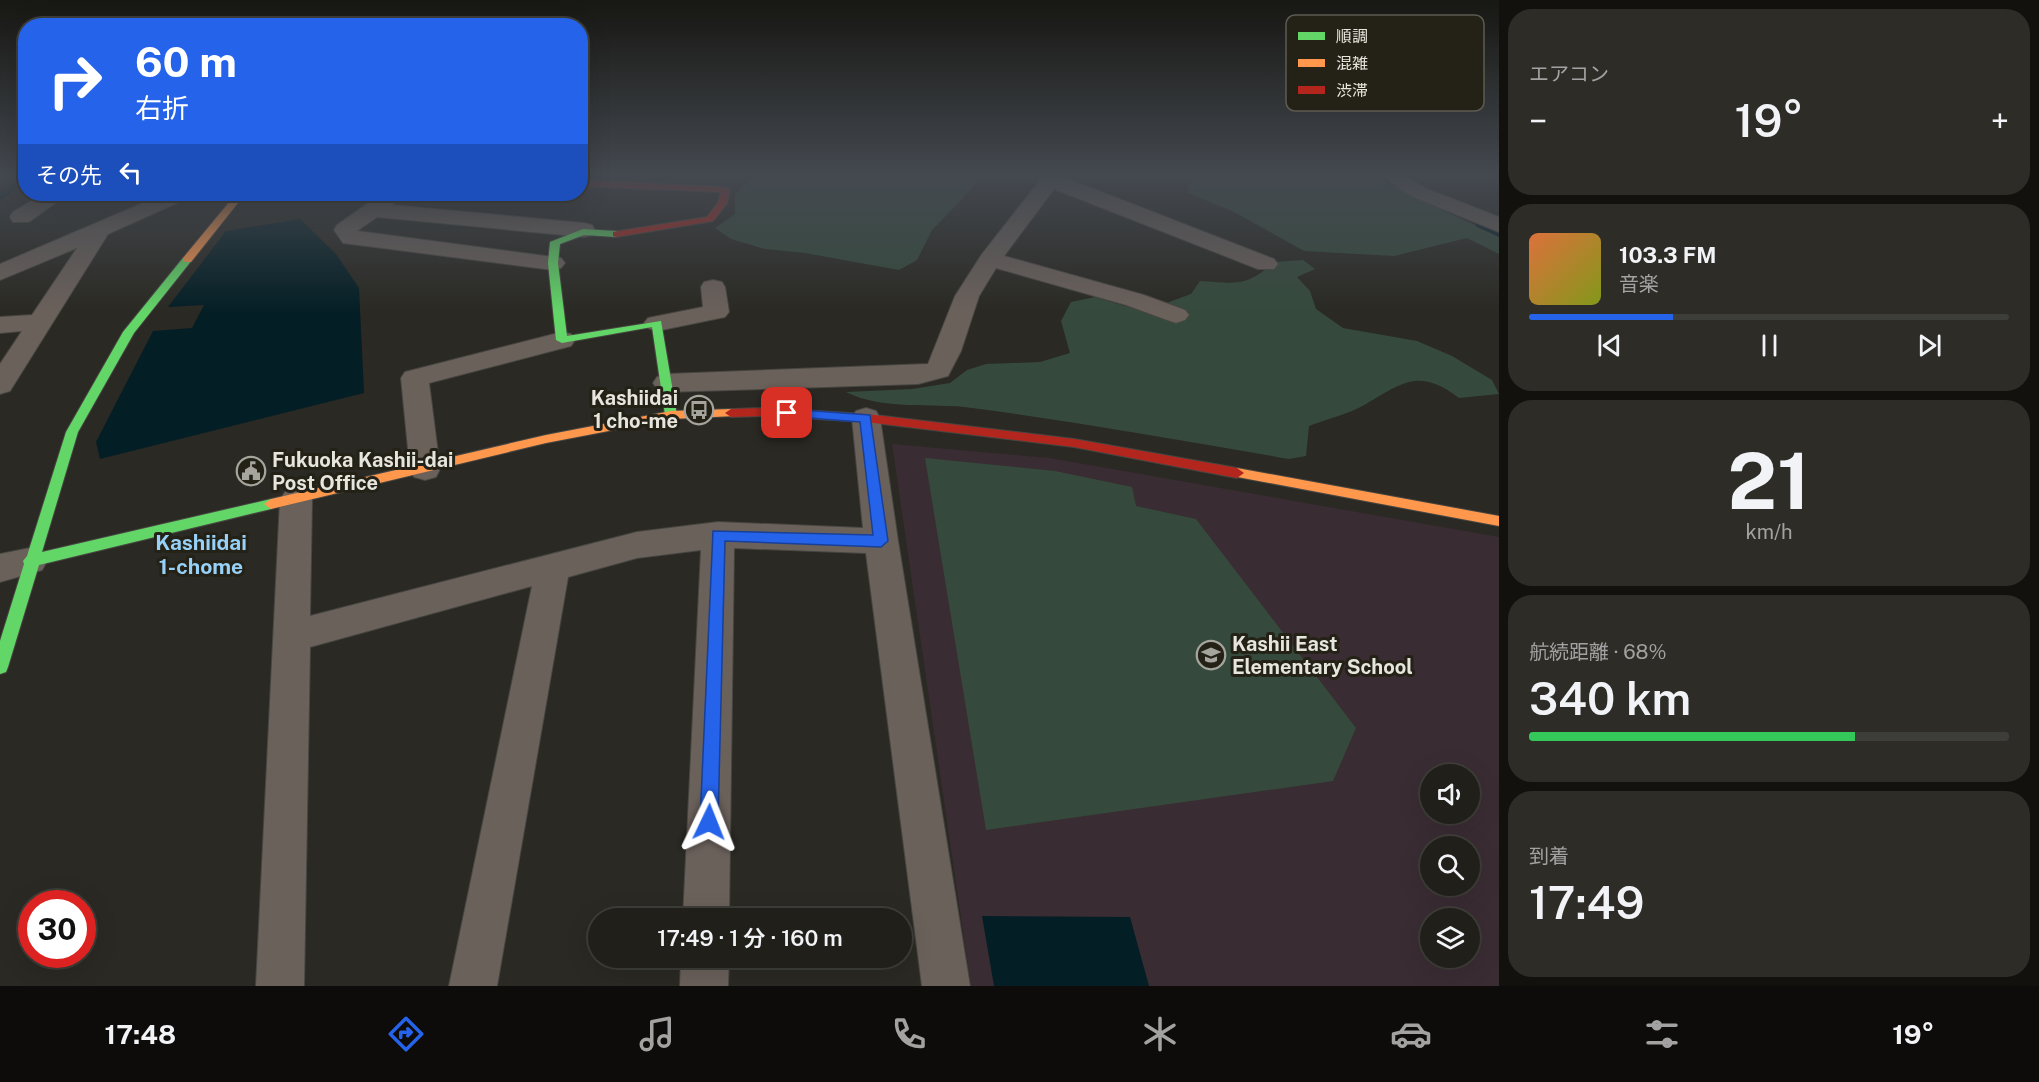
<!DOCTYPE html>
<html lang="ja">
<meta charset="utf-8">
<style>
:root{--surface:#201f1a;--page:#2d2c27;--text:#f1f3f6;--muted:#a2a2a2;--line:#3d3d39;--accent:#2563eb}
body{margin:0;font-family:"Public Sans","Noto Sans JP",sans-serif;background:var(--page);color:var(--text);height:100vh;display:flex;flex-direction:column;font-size:22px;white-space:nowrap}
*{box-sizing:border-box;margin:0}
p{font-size:20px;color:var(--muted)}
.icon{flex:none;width:33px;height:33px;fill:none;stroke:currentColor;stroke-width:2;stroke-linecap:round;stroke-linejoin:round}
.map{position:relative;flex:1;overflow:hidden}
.panel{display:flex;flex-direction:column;gap:9px;padding:9px;background:#12110e;width:540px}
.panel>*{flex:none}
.top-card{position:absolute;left:18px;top:18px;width:570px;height:183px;border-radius:24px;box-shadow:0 6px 24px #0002,0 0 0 2px var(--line);background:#2563eb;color:#fff;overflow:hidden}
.buttons{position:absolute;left:1420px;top:764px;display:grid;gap:12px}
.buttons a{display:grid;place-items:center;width:60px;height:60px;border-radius:50%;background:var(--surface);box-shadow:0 6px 24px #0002,0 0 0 2px var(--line);font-size:30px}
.speed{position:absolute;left:18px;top:890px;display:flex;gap:12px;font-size:30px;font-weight:700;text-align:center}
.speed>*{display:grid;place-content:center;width:78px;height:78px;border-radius:50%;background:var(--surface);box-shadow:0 6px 24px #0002,0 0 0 2px var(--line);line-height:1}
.speed .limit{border:9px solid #d22;background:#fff;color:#111}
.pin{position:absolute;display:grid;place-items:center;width:51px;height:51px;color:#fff;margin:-26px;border-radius:12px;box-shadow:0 3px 9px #0006}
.me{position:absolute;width:66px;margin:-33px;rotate:2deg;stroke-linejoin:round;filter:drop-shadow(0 0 4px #0008)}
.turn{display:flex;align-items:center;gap:21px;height:126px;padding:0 18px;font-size:27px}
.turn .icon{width:78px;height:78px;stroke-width:2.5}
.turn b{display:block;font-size:42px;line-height:51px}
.then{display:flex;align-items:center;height:57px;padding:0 18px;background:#0003;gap:12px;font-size:22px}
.big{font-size:45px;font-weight:600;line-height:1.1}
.panel .tile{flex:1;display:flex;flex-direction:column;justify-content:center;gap:9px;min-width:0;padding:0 21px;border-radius:24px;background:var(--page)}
.panel .dial{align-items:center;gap:0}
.dial b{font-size:78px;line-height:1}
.song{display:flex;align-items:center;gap:18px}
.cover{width:72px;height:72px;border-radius:9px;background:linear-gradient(135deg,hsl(20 70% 55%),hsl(70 70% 35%))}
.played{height:6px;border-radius:3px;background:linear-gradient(90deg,var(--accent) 30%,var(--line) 30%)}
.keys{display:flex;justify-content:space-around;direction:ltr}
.heat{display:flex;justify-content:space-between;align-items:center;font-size:33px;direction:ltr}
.charge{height:9px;border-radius:4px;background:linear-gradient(90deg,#34c759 68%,var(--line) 0)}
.trip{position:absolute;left:588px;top:908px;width:324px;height:60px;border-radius:30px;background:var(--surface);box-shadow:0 6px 24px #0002,0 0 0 2px var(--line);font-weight:600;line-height:60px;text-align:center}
.tab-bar{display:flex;height:96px;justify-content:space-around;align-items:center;background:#0d0c0a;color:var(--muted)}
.tab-bar .icon{width:42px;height:42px}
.tab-bar .selected{color:var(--accent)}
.tab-bar b{font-size:27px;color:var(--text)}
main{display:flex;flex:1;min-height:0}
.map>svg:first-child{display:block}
.education{fill:#3a2c33;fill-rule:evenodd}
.green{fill:#354a3c}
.water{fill:#041e25}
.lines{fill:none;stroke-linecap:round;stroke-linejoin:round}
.stream{stroke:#041e25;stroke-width:7}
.street-casing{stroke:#474642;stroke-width:2}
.fast-casing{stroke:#474642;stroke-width:2}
.slow-casing{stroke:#474642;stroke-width:2}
.jam-casing{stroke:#474642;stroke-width:2}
.street{fill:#6b615b;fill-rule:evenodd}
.fast{fill:#63d668;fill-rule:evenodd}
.slow{fill:#ff974d;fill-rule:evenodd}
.jam{fill:#b3261e;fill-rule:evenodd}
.route{fill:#2563eb;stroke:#184099;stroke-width:1.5}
.labels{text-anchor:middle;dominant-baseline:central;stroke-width:6;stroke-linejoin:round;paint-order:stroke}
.poi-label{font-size:20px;font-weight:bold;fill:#e7e6de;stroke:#242116;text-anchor:start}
.neighbourhood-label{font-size:21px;font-weight:bold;fill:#97d1f7;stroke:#242116}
.key{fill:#242116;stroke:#5e5c52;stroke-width:1.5}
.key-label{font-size:16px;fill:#e7e6de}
</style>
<main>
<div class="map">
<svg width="1499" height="986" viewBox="0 0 1499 986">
<rect width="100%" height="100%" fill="#2a2923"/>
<path class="education" d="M892,444L1050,458L1499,537V986H971ZM1431,774H1470V813H1431ZM1431,846H1470V885H1431ZM1431,918H1470V957H1431Z"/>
<g class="green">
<polygon points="756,175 981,175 963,198 932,230 917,260 899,270 805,253 765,249 731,239 715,228 735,214 735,194"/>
<polygon points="1200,175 1375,175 1418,199 1499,236 1499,254 1467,238 1394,256 1304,251 1236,213 1189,193 1188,185"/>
<path d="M1303,260L1315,269L1297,277L1310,291L1316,309L1343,328L1417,341L1452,356L1492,380L1499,394L1459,398C1419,368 1404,382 1366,404C1349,414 1327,419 1309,426L1306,456L1289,459C1184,441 1078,422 972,408C931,402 884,411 846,392L912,389L950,383L967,370L986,364L1040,362L1070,353L1061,321L1071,302L1095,297L1125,306L1150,309L1191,294L1200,281C1235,283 1246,288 1274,262Z"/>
<polygon points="925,458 1055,471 1132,487 1136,506 1196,519 1356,728 1333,781 986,830"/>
</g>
<g class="water">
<polygon points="300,219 336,254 359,288 364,393 100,459 96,442 153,331 192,328 204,305 168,307 226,231"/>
<polygon points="982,916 1130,917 1149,986 994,986"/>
</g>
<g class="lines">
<g class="stream">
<polyline points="1380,175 1394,183"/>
<polyline points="0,196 26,178"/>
<polyline points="1479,224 1499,233"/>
</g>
<g class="street-casing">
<g id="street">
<polygon points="1044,175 1064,175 1063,177 1274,259 1278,264 1274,269 1258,269 1054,189 1004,256 1144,295 1185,310 1189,315 1185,320 1176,323 1167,320 1126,305 996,268 979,296 961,351 948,376 918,384 667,392 657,389 653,383 657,377 667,374 928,364 955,296 982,254"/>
<polygon points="1381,175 1404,175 1425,188 1499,217 1499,232 1411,196"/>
<polygon points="43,194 68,194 29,222 13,222 10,217 13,212"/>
<polygon points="164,194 192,194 188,198 108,234 10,391 0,394 0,364 22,331 0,333 0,317 32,315 77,248 0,280 0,264"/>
<polygon points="381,194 404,194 392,205 584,223 592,225 595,230 592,235 584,237 377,217 357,231 561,258 565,263 561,268 553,270 343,243 334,230 337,225"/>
<polygon points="713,280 722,282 725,287 729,312 725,317 657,331 648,328 644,323 648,318 703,307 701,287 704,282"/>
<polygon points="562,332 571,334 575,340 571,346 429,383 440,469 436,477 425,480 414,477 410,469 401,378 405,372"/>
<polygon points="866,408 876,411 880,418 898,541 970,986 922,986 866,553 734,548 729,918 683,918 701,550 637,558 568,577 497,986 449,986 532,586 310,647 304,986 256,986 280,500 285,492 296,488 307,492 312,500 310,616 637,532 718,522 863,528 852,418 856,411"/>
<polygon points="30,548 42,552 47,561 42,570 0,582 0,554"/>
<polygon points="681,957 729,957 728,986 680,986"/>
</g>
</g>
<g class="fast-casing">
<g id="fast">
<polygon points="583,229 616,231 621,234 616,237 584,235 560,244 558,263 567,336 661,321 677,415 675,418 667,418 665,415 652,327 562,343 556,340 548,263 550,242"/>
<polygon points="187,257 192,260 134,333 78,432 42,552 271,499 278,504 271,509 39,565 8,667 6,672 0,674 0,641 24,564 23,561 27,556 66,432 123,332 183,258"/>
</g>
</g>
<g class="slow-casing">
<g id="slow">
<polygon points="236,194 245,194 191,262 183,262 183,258"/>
<polygon points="731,409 737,413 735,416 671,419 546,443 271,509 264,504 271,499 546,435 671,411"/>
<polygon points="1237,468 1499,516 1499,526 1232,476 1230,473"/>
</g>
</g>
<g class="jam-casing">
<g id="jam">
<polygon points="580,180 726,187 730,190 727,203 713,221 616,237 613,236 613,232 707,217 718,203 721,192 580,186"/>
<polygon points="767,408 866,414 1074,439 1237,468 1244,473 1237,478 1074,447 866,422 767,416 731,417 725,413 731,409"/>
</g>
</g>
<use href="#street" class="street"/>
<use href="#fast" class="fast"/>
<use href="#slow" class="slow"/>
<use href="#jam" class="jam"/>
</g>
<linearGradient id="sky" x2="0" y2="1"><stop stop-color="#171713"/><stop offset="0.56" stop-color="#444950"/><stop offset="1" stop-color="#444950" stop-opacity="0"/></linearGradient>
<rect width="1499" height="313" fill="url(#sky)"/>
<polygon class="route" points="787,409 870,415 888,541 881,547 725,541 718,822 715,829 709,832 702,829 700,822 713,531 873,535 860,422 783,416 783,410"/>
<defs>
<g id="bus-ring" transform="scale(1.5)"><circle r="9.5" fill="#242116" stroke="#a5a49d" stroke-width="1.5"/><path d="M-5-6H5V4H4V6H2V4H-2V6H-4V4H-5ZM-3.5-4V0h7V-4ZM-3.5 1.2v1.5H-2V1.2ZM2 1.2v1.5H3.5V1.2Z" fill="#a5a49d"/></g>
<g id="civic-ring" transform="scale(1.5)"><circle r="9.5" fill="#242116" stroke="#a5a49d" stroke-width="1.5"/><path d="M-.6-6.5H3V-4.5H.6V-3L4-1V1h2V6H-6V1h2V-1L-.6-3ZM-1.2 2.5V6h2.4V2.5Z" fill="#a5a49d"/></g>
<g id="school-ring" transform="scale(1.5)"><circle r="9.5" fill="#242116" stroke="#a5a49d" stroke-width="1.5"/><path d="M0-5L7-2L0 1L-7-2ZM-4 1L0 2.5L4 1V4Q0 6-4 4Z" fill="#a5a49d"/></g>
</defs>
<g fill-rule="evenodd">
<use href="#bus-ring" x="699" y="410"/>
<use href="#civic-ring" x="251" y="471"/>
<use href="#school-ring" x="1211" y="655"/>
</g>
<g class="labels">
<g class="poi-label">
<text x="678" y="398" text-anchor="end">Kashiidai<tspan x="678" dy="23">1 cho-me</tspan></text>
<text x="272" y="460">Fukuoka Kashii-dai<tspan x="272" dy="23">Post Office</tspan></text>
<text x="1232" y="644">Kashii East<tspan x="1232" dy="23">Elementary School</tspan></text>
</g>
<g class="neighbourhood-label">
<text x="201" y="542">Kashiidai<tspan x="201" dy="24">1-chome</tspan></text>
</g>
</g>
<rect x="1286" y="15" width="198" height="96" rx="9" class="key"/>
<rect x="1298" y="32" width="27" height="8" fill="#63d668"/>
<rect x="1298" y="59" width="27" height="8" fill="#ff974d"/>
<rect x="1298" y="86" width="27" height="8" fill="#b3261e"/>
<g class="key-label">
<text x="1336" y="42">順調</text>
<text x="1336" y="69">混雑</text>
<text x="1336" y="96">渋滞</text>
</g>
</svg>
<div class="buttons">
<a><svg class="icon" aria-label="sound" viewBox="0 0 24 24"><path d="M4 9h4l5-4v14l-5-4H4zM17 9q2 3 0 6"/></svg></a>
<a><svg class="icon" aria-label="search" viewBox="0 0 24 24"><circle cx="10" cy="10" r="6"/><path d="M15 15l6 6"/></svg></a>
<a><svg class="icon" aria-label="layers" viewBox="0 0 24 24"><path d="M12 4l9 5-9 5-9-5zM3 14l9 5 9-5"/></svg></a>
</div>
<div class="speed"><div class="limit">30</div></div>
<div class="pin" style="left:787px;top:413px;background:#d93025"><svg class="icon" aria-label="arrive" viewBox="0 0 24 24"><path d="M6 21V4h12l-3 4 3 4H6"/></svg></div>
<svg class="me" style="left:709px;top:822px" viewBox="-20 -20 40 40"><path d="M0-17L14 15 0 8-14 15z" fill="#2563eb" stroke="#fff" stroke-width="4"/></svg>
<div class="trip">17:49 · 1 分 · 160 m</div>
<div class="top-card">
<div class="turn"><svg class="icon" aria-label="right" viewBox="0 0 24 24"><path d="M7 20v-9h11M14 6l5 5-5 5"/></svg><div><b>60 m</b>右折</div></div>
<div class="then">その先<svg class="icon" aria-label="left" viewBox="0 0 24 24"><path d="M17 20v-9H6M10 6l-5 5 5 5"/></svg></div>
</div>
</div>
<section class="panel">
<div class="tile"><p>エアコン</p>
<div class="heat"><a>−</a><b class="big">19°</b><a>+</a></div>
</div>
<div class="tile">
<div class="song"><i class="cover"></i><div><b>103.3 FM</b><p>音楽</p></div></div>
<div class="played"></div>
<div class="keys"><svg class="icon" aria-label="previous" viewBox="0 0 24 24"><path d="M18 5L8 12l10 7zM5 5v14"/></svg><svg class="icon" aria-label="pause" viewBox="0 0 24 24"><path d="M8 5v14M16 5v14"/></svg><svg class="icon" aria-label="next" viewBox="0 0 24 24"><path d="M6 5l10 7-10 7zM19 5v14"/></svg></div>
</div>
<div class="tile dial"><b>21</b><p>km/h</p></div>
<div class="tile"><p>航続距離 · 68%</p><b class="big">340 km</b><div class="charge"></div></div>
<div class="tile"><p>到着</p><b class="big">17:49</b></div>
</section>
</main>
<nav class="tab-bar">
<b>17:48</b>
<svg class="icon selected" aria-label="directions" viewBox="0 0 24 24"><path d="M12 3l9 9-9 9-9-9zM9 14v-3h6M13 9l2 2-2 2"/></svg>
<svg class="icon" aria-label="music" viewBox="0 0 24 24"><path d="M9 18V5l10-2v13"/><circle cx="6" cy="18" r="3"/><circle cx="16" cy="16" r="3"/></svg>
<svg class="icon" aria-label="phone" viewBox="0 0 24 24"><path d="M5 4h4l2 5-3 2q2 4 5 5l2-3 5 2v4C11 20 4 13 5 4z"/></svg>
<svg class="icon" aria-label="climate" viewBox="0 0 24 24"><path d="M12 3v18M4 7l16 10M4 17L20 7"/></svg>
<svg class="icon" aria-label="car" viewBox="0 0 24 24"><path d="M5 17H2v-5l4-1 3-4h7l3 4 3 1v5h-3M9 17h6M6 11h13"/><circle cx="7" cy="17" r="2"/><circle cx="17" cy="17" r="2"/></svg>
<svg class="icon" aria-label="filters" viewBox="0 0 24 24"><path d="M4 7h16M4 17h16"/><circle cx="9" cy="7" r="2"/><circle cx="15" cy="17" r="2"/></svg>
<b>19°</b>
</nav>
